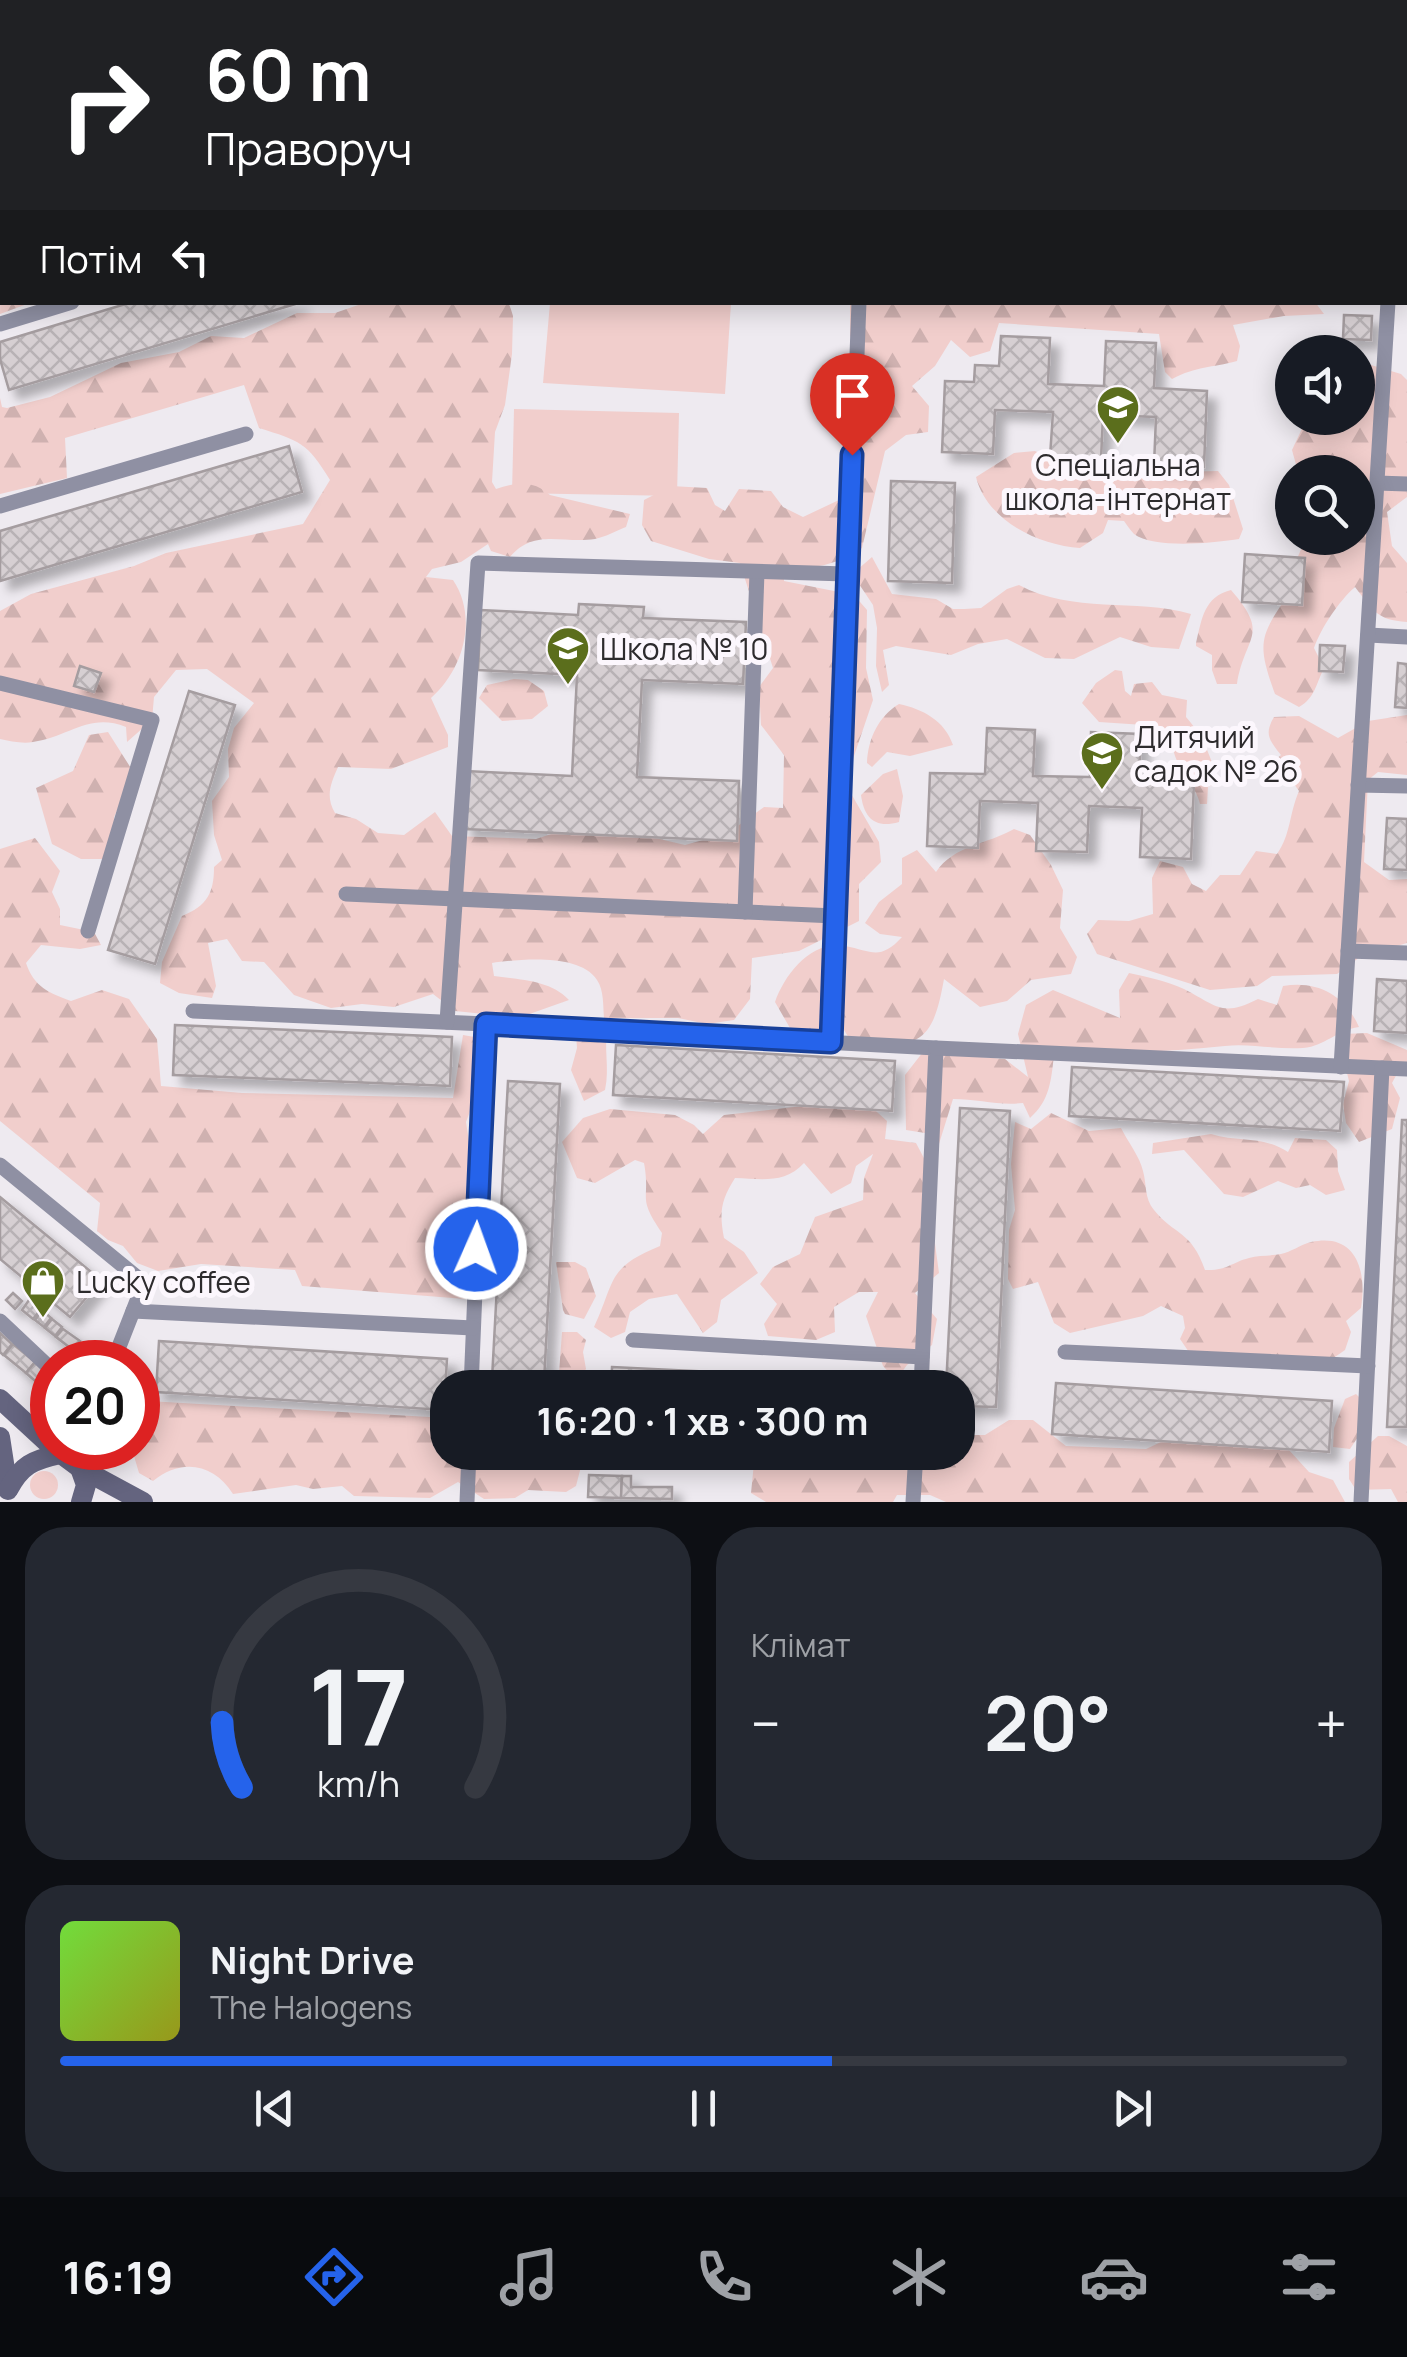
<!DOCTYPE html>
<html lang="uk">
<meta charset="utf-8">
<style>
:root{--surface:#171b24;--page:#242831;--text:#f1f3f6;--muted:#9ea1a6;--line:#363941;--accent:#2563eb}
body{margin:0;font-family:Manrope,sans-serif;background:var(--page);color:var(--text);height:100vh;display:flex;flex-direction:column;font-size:38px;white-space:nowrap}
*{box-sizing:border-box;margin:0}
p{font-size:32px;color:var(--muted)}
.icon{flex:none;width:55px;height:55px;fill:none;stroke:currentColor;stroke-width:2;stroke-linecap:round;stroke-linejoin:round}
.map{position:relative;height:1502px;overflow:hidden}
.details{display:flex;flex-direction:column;gap:25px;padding:25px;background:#0d0f14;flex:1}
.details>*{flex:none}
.banner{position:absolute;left:0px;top:0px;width:1408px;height:305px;box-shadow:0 5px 25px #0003;background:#202124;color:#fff;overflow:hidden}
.fabs{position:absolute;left:1275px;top:335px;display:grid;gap:20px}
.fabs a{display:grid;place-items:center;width:100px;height:100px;border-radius:50%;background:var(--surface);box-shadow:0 5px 25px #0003;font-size:50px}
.speed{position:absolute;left:30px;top:1340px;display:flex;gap:20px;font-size:50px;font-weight:700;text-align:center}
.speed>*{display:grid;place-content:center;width:130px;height:130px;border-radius:50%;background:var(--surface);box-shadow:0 5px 25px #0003;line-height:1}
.speed .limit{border:15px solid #d22;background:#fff;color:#111}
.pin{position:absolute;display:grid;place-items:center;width:85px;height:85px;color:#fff;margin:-102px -42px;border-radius:50% 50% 50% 0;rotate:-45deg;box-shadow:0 0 10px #0007}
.pin .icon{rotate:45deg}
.me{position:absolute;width:110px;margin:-55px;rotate:2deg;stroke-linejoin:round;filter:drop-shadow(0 0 8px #0008)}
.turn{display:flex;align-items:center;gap:35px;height:210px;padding:0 40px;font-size:45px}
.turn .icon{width:130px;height:130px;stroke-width:2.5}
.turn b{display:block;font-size:70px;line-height:85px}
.then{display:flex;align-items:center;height:95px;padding:0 40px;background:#0003;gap:20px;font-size:38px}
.big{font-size:75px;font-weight:700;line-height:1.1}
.details .tile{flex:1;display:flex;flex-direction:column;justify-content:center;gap:15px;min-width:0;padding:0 35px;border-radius:40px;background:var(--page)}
.details .dial{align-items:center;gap:0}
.dial svg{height:260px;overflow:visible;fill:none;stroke:var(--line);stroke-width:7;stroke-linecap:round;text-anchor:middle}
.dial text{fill:var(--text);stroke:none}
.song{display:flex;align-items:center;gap:30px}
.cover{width:120px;height:120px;border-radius:15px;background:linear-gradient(135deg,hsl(100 70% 55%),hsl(60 70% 35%))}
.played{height:10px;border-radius:5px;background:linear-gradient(90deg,var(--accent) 60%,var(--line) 60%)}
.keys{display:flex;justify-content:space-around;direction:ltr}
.heat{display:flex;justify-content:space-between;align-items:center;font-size:55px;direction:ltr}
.details .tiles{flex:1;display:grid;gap:25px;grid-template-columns:1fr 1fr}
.tile:last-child{grid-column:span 2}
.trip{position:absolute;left:430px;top:1370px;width:545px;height:100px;border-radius:40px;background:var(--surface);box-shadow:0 5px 25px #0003;font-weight:700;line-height:100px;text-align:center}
.tabs{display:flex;height:160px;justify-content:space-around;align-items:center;background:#090b0e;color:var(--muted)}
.tabs .icon{width:70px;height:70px}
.tabs .selected{color:var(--accent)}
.tabs b{font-size:45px;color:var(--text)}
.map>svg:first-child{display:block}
.grass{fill:#f1cecc}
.forest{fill:url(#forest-firs)}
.building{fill:url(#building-cross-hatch);stroke:#a59da0;stroke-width:2.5;filter:url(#shadow)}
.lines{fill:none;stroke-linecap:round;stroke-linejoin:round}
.lane{stroke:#8f90a3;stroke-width:15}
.secondary{stroke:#64647f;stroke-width:20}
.route-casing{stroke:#184099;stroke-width:25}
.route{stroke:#2563eb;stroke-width:18}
.labels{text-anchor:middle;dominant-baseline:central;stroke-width:10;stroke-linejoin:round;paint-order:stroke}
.poi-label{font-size:30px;fill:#2d2b2d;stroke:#fcf7fd;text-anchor:start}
</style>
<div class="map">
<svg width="1407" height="1502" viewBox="0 0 1407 1502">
<defs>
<pattern id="forest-firs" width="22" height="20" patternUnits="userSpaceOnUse" patternTransform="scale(2.5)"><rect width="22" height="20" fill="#f1cecc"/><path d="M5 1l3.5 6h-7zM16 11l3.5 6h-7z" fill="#cfb1b0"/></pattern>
<pattern id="building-cross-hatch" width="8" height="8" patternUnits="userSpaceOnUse" patternTransform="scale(2.5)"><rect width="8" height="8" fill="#d6cfd2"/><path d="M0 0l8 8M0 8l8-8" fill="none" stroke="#b8b2b5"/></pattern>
<filter id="shadow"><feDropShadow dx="9" dy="9" stdDeviation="5" flood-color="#0004"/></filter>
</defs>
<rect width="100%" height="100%" fill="#eeeaf0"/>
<g class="grass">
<polygon points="550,303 731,303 725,394 543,383"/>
<polygon points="514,409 679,413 677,496 512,493"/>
<circle cx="44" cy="1485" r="14"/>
</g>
<g class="forest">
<polygon points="2,187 2,302 30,303 0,314"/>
<path d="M1315,302L1324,314L1284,316L1233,325L1240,346L1237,361C1211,368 1197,366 1172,379L1165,372L1159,334L999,323L990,351L970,357L951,340L935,366L912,386L929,406L928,432L906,435L885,451L862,548C836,565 816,569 784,568V581L854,595L867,610L866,668L873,700L853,759L849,790L879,842L881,862L859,884V921L799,951L752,958L750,999L734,1020L707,1024L678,1018H604C603,1006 604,990 597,980C580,953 520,959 492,963L494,976C520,980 550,980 569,1000L521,1017L494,1015L455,1011L433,994L394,1007L362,1004L331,1008L294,995L264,962L242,961L227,939L208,943L216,986L212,998L179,993L160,983L162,962L182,916C207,906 214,893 214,867L222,860L214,835L212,801L229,777L228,749L234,728L254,703L207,669L176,670L154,697L152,720L127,742L126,727C89,712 69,737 33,742C22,744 10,741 0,739V611L31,594L134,566L166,553L303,524L330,480C307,442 300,441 259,428L244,385L65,438L67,478L0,494V398L2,407L7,408L50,397L121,363L179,352L211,336L244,338L297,313H335L364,303H509L513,316L512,354L505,405L495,432L492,482L496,489C516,482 534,480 550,495L630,514L626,527C616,531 605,537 595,539C562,544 534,528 510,557L491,551L488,544L461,562L432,569L426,577L453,580C478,617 464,669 431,698L448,735V747L391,769L338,767C331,783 325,796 335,813L356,819L378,833L404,835L435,812L452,836L536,839L588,822L685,845L728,833L764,807L783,808L784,755L761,725L759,687L773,668L740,563L709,559L651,541L642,525L644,500L671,486L707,488L715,505L725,511L739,489L771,491L783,507L803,517L839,500L846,461L843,420L870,389L850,335V303Z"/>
<path d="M1371,365L1401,374L1407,380V497L1387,512L1392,546L1407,563V622C1376,620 1373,610 1355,587C1339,601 1321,628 1314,648L1324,668C1316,684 1315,698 1299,707L1275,694C1256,642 1260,636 1290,592L1289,577L1306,538H1358V472H1298L1292,450L1307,418H1358V367Z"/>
<path d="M1035,451L1059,463L1114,468L1137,465L1177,472L1218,471L1229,485L1243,529L1239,539C1215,543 1153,549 1134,534C1130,530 1127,525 1124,521L1108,520L1103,533L1080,548C1039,545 987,521 976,477L1014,453Z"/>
<path d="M872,557L892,594L936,599L953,609H964L981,608L1007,589L1019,585C1073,614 1135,598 1191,614L1179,649L1151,647L1120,637L1074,659L1045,658L1007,639L978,644L951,655L896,646L883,650L889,685L882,692L876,666L877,628L873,605L859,584L857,570Z"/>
<path d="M1231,590C1271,636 1245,635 1237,684H1217L1212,670V655L1196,646V643C1202,618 1204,597 1231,590Z"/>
<path d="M1115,670L1122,671L1125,691L1131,696L1134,684L1152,682L1162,695L1187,700L1186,717C1201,733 1215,762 1216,783L1208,787L1207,804H1200C1196,785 1179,774 1173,749L1149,743L1144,725L1099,722L1082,703L1096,683Z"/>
<polygon points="514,679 528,680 544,691 548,706 532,719 502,721 479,698 487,685"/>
<path d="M899,704C923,709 945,721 953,745L910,756L887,752L872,767L867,763C868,738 879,716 899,704Z"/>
<path d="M1407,715V775L1378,772L1368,780L1364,862L1389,880L1407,879V943L1360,957L1337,974L1272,976L1257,986L1210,990L1097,954L1087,934L1098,920L1129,921L1153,914L1152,878L1160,861L1183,867L1192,884L1206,891L1220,875H1240L1256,851L1277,854C1291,834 1289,814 1299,791L1286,773L1271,764L1281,755C1269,740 1264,734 1274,717L1299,716L1338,738L1368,721Z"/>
<polygon points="108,732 134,773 114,817 118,845 107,859 81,859 52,844 36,788 73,771 89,735"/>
<path d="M897,769L903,796L899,822C875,829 864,818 861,795L883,774Z"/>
<path d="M1014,829L1030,835L1051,865L1063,890L1060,928L1077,957L1071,974L1031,980L1007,1001L980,1007L944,979C932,1048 917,1047 852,1043L841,1025L805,1042L790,1028L775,1002C785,974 811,940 845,946C872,951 880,961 902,937L880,934L865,923L879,902L902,884V858L917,850L936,872C954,845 986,845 1014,829Z"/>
<path d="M35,838L60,871L52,892L60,909V925L94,932L101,945L80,949L41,945L26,963C34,987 49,993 71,1001L102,990L129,999L157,1039L161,1086L242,1093L453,1098L463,1035L480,1038L475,1098L466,1122L471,1155L469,1191L472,1212L465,1236L469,1276L465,1299L302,1286L295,1270L201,1264L158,1271L137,1263L123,1246L108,1240L97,1231L100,1203L0,1121V849Z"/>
<path d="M1129,973C1147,977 1167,981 1184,989C1216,1005 1221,1018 1258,999L1277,1005L1283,986C1317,980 1345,995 1359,1027C1336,1030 1326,1046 1303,1048C1277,1050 1250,1043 1225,1046C1168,1052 1111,1053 1054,1055C1051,1081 1050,1100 1030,1118L1023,1103C999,1106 978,1099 953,1099L938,1147L925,1133L906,1130L905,1075L923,1052L1005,1059L1028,1077L1018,1034L1026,1005L1053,990L1120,1018L1119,990Z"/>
<path d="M575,1021L608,1024C603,1048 610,1067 605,1090L584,1101L571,1070L577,1048Z"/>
<polygon points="1367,1033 1407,1050 1407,1066 1399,1070 1392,1083 1400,1098 1392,1129 1359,1142 1346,1123 1343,1104 1349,1081 1342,1053 1343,1034"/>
<path d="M837,1102L867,1103L887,1121L885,1139L916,1143L937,1183L933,1229L939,1273L915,1293L937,1319L932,1345L907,1365L896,1380L883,1366L866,1316L878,1292H859L834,1307L835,1332L816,1340L768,1336L764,1324L777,1304L760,1284L773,1267L800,1254L815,1217L863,1200L864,1178L873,1154L856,1166L851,1183L831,1194L804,1163C785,1184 761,1179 735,1178C721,1200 719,1212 724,1238L744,1252L758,1273L721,1300L717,1322L703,1333L677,1294L649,1299L630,1312L625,1332L611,1338L594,1327C616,1280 606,1268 660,1246L662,1233C636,1195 651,1201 644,1163L635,1160L595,1183L577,1178L562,1142L583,1118L610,1109L675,1115L694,1125L703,1134L724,1115Z"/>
<path d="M1051,1113L1089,1131L1121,1128C1128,1142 1140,1157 1143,1171C1147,1185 1144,1198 1154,1210C1175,1236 1191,1230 1205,1270C1227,1271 1230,1263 1249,1258C1259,1255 1271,1256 1281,1254C1291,1252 1300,1245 1311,1242C1357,1232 1367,1272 1361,1308L1346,1321L1351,1332L1345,1350L1322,1366L1197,1364L1180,1339L1185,1328L1183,1316L1161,1306L1143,1316L1070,1333L1054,1323L1038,1282L1013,1289L1008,1279L1009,1230L1015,1210L1011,1164L1015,1122L1031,1129Z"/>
<path d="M1211,1134C1241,1143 1262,1135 1288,1152L1295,1138L1326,1140L1337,1150L1338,1171L1345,1190L1326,1195L1310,1185L1296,1188L1278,1181L1243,1197L1224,1194L1184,1150L1152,1154L1153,1143Z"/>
<polygon points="556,1262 575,1262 586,1268 596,1296 584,1319 565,1314 563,1310"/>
<polygon points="562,1332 577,1332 586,1340 583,1352 586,1369 578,1380 578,1387 558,1387"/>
<path d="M138,1383L148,1401L447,1418L448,1452H583L584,1455L576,1486L566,1492L528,1490L515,1498L484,1499L458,1482L430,1498L354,1496L342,1486L313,1489L296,1485L233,1494C214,1463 181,1458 153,1481L139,1473L134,1456L108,1457L89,1448H138Z"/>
<polygon points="1356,1394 1359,1397 1358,1437 1350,1449 1333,1447 1334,1428 1345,1399"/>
<polygon points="1009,1420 1033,1420 1066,1446 1146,1449 1176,1435 1278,1438 1309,1472 1333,1480 1345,1502 946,1502 930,1495 897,1495 893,1502 766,1502 751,1493 754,1463 659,1459 615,1453 958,1452 958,1435 985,1435"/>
<polygon points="1378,1436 1389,1436 1407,1446 1407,1502 1398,1502 1391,1489 1356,1490 1349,1479 1349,1462"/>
</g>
<g class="building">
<polygon points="132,302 302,302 9,390 0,359 0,342"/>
<polygon points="1344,315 1372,316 1371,340 1343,339"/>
<polygon points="1001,336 1050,338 1048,384 1104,386 1106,341 1156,343 1154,388 1207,391 1204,467 1154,465 1156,417 1103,415 1101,460 1050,457 1053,412 995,410 993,454 942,452 945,381 974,382 975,365 999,366"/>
<polygon points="289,446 302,492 0,581 0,531"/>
<polygon points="891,481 955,483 952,583 888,581"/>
<polygon points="1245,554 1305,558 1302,605 1242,602"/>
<polygon points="579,604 644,607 643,618 746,622 743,684 642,680 637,777 739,781 737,841 463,829 466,771 572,776 577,675 478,670 481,610 578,615"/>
<polygon points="1320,645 1345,646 1343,672 1319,671"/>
<polygon points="1398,663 1407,664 1407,708 1395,707"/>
<polygon points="80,666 101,673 94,692 74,686"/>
<polygon points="189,691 235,705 155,964 108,950"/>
<polygon points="987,728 1035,730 1033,776 1090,777 1091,732 1141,734 1139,780 1194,782 1191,859 1140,857 1142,808 1089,806 1087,852 1036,851 1038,803 980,801 978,848 927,846 930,773 985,774"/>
<polygon points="1387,818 1407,819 1407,870 1384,869"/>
<polygon points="1377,979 1407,981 1407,1033 1374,1031"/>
<polygon points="175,1025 452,1037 450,1086 173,1075"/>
<polygon points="616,1045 895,1061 892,1111 613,1095"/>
<polygon points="1072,1067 1344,1082 1340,1131 1069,1116"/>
<polygon points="508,1081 560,1084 544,1382 492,1379"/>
<polygon points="960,1108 1010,1111 996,1407 958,1406 958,1388 946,1388"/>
<polygon points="1402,1120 1407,1120 1407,1427 1387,1427"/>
<polygon points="0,1197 101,1280 70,1317 0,1259"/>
<polygon points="13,1293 22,1301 15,1309 6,1300"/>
<polygon points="29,1300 41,1309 33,1319 22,1310"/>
<polygon points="42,1310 51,1318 44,1327 35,1320"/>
<polygon points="52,1319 62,1327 55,1336 45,1328"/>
<polygon points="63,1329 80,1341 73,1350 56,1337"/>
<polygon points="0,1333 12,1344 3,1355 0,1352"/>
<polygon points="159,1341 447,1359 444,1410 156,1392"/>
<polygon points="13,1344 35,1362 26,1373 4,1355"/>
<polygon points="35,1362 51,1376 42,1387 26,1373"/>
<polygon points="612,1367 882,1380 882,1388 611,1388"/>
<polygon points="51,1376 52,1377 52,1396 42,1387"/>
<polygon points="1056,1383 1332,1401 1329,1452 1052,1434"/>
<polygon points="589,1475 622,1476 621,1498 588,1497"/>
<polygon points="622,1476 631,1476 631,1487 672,1487 672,1499 621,1498"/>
</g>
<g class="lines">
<g class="lane">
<polyline points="190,2 190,0"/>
<polyline points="876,2 876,0"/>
<polyline points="1091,2 1091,0"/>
<polyline points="1256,2 1256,0"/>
<polyline points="0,123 2,123"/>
<polyline points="1405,154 1407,154"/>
<polyline points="0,324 72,302"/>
<polyline points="1377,483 1407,484"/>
<polyline points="0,506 246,434"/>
<polyline points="1368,635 1407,637"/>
<polyline points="0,683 152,720 88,931"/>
<polyline points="1358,785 1407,786"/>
<polyline points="346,894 835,916"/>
<polyline points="745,912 757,572"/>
<polyline points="1348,951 1407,953"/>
<polyline points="193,1011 486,1024 471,1388"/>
<polyline points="447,1022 478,563 846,574"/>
<polyline points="486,1024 936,1048 921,1388"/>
<polyline points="831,1042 859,302"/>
<polyline points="936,1048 1382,1068 1361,1502"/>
<polyline points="1341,1067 1388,302"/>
<polyline points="1382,1068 1407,1069"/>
<polyline points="0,1165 144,1283 113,1362"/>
<polyline points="133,1311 473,1328"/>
<polyline points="0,1321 52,1370"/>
<polyline points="633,1340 922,1357"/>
<polyline points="1065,1352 1368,1366"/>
<polyline points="467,1502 469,1452"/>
<polyline points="913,1502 916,1452"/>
</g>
<g class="secondary">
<polyline points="18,2 19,0"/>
<polyline points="0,63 2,55"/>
<polyline points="0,1399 52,1447"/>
<polyline points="0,1437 8,1489"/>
<polyline points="53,1448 80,1468 143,1502"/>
<polyline points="80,1468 86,1485 81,1502"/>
<path d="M8,1490C21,1465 33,1460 60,1454"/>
</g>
</g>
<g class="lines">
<g class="route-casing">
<polyline id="route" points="476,1249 486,1024 831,1042 852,455"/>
</g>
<use href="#route" class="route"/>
</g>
<defs>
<g id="school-pin" transform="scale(2.25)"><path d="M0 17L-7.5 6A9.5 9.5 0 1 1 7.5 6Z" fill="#5b6e1c" stroke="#fcf7fd"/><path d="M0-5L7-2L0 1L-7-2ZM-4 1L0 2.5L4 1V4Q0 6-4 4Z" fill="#fff"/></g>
<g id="shop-pin" transform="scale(2.25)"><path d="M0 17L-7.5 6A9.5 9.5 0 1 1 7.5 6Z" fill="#5b6e1c" stroke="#fcf7fd"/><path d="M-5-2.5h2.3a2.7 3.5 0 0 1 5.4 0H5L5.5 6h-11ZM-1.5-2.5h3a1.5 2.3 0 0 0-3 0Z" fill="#fff"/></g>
</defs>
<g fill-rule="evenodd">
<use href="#school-pin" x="1118" y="407"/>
<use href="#school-pin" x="568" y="648"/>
<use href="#school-pin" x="1102" y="753"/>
<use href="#shop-pin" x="43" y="1281"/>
</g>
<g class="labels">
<g class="poi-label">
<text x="1118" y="464" text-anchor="middle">Спеціальна<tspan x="1118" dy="34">школа-інтернат</tspan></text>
<text x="600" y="648">Школа № 10</text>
<text x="1134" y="736">Дитячий<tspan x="1134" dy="34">садок № 26</tspan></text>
<text x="76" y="1281">Lucky coffee</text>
</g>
</g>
</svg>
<div class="fabs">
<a><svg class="icon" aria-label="sound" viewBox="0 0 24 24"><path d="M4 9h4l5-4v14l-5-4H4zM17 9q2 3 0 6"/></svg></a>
<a><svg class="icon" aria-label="search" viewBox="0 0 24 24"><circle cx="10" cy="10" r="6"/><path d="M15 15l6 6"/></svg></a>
</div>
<div class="speed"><div class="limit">20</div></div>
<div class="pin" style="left:852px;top:455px;background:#d93025"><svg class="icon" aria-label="arrive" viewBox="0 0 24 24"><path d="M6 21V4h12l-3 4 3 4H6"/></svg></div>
<svg class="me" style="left:476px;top:1249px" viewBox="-20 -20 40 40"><circle r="17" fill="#2563eb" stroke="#fff" stroke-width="3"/><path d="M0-11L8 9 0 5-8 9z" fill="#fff"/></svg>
<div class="trip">16:20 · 1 хв · 300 m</div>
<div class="banner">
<div class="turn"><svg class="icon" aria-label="right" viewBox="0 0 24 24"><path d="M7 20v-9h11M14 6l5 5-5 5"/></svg><div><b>60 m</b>Праворуч</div></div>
<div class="then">Потім<svg class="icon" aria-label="left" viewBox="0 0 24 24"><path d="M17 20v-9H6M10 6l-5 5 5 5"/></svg></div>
</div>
</div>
<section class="details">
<div class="tiles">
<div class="tile dial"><svg viewBox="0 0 100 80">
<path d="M14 69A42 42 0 1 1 86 69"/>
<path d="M14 69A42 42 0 0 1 8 49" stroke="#2563eb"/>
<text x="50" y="56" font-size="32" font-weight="700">17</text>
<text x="50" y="72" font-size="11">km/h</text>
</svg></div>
<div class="tile"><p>Клімат</p>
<div class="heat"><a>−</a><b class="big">20°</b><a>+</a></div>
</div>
<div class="tile">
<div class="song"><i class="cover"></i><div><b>Night Drive</b><p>The Halogens</p></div></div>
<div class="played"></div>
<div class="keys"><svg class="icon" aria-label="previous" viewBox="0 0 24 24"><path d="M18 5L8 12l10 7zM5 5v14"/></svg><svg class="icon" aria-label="pause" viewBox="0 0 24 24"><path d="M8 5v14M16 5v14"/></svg><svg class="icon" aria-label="next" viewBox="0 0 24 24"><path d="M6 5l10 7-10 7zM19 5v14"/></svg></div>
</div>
</div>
</section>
<nav class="tabs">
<b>16:19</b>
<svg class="icon selected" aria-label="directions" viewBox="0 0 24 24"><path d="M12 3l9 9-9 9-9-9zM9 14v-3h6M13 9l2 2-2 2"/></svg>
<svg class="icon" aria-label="music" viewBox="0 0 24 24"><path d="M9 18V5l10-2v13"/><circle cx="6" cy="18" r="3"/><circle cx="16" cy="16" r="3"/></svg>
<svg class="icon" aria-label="phone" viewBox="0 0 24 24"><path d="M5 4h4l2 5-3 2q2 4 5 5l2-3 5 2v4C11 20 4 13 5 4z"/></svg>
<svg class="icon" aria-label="climate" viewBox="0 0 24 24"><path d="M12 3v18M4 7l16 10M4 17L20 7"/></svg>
<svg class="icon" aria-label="car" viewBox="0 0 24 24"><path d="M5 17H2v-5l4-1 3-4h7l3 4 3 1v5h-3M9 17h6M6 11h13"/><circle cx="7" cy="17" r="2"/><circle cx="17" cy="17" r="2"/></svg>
<svg class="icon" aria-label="filters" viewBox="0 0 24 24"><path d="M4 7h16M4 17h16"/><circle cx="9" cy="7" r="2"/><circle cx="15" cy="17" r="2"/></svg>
</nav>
